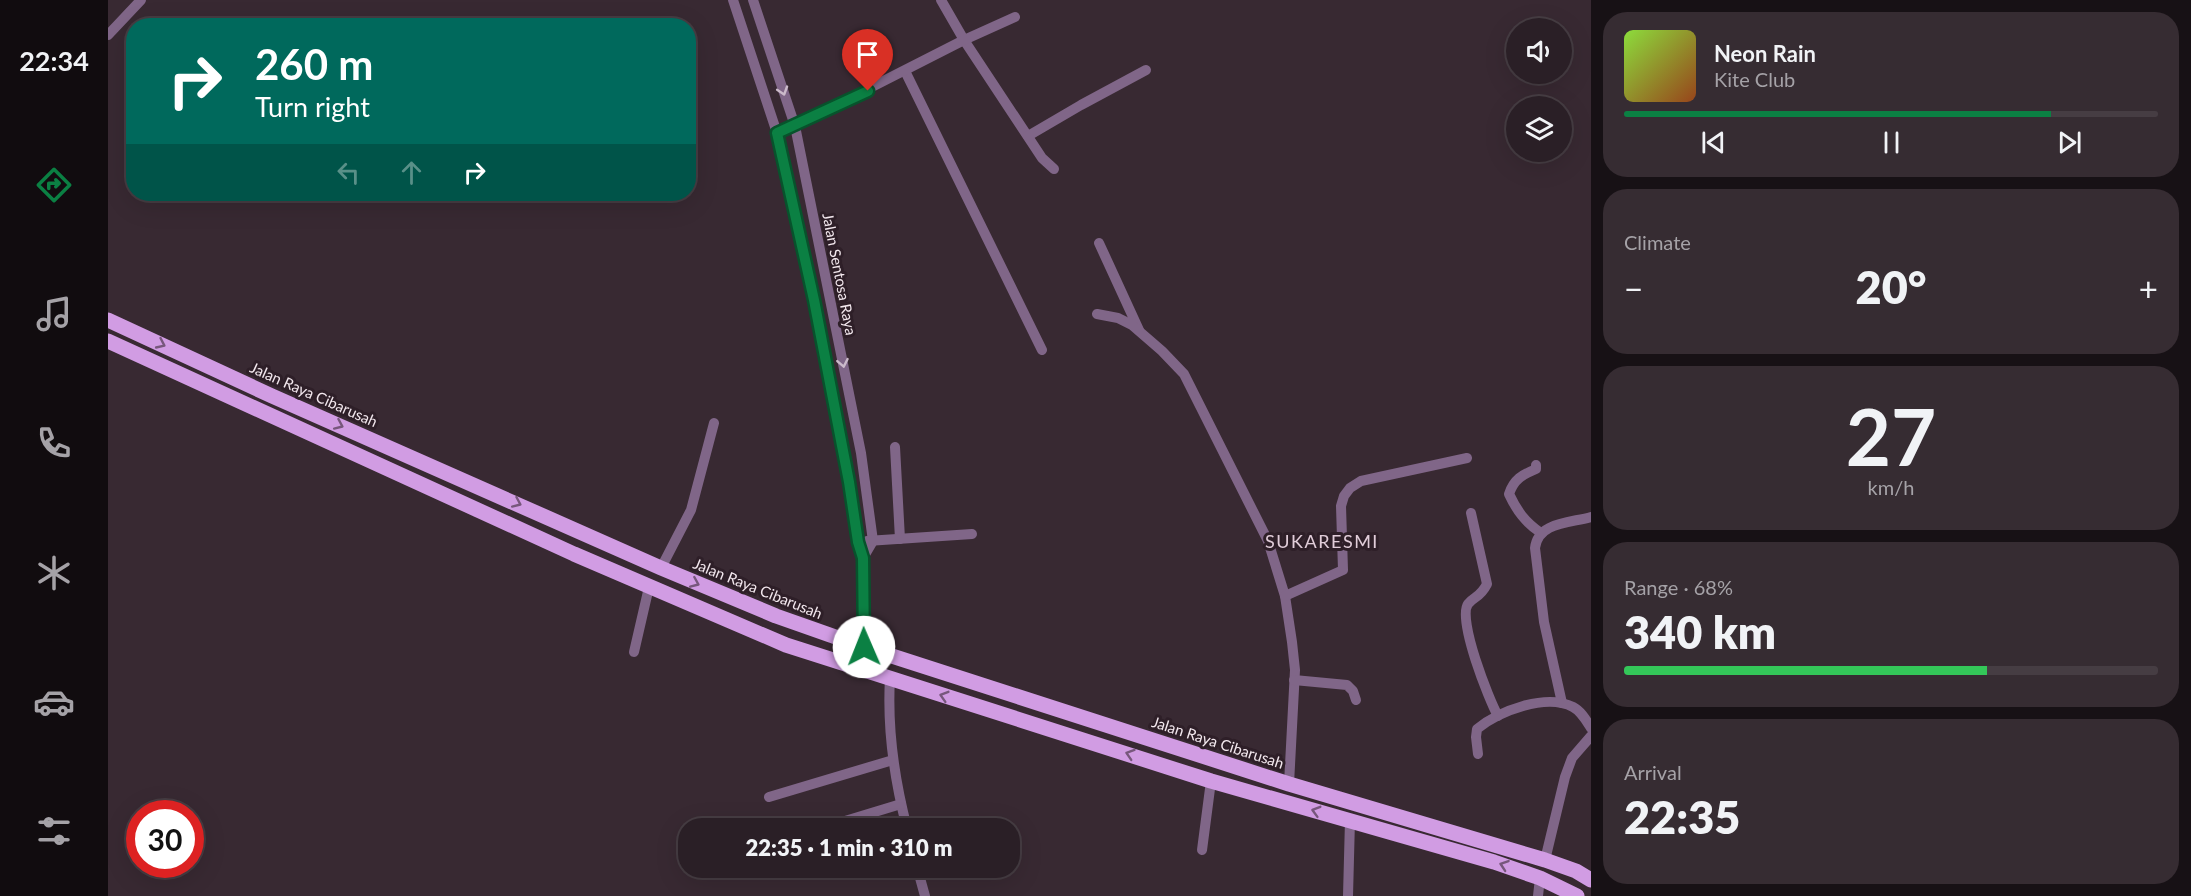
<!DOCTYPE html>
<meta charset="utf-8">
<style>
:root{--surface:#2a1f26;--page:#362c32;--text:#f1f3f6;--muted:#a5a2a7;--line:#463d43;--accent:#0b8043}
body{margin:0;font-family:Lato,sans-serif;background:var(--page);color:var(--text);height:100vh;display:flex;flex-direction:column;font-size:22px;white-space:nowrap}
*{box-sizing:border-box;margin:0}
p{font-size:20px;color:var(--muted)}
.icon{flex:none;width:33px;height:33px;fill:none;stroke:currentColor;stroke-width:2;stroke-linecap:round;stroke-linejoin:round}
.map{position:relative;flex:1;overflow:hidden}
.panel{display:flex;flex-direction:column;gap:12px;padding:12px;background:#171115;width:600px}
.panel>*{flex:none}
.banner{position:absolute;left:18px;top:18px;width:570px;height:183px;border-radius:24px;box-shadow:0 6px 24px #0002,0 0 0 2px var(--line);background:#00695c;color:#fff;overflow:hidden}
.buttons{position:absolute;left:1398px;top:18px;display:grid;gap:12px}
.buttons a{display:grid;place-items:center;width:66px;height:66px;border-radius:50%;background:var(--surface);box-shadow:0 6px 24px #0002,0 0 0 2px var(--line);font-size:30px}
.speed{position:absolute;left:18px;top:800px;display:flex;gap:12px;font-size:30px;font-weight:700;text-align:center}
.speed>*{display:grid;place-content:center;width:78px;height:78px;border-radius:50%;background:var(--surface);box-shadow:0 6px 24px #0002,0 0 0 2px var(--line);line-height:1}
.speed .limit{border:9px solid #d22;background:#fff;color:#111}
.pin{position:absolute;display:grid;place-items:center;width:51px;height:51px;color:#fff;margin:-62px -26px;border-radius:50% 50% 50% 0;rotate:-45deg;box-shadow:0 0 6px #0007}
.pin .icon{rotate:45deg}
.me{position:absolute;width:66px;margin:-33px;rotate:359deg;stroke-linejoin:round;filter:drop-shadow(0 0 4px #0008)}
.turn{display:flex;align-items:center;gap:21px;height:126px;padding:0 30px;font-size:27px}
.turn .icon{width:78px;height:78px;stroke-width:2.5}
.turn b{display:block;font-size:42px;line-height:51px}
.lanes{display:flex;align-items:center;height:57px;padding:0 30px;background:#0003;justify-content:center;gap:30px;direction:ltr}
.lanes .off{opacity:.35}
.big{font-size:45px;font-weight:800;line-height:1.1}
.panel .tile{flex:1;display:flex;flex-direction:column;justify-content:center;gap:9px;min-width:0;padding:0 21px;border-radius:24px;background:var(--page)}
.panel .dial{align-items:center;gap:0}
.dial b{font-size:78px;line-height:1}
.song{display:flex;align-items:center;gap:18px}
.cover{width:72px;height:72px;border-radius:9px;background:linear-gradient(135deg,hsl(90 70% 55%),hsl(20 70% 35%))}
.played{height:6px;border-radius:3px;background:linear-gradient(90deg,var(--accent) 80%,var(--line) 80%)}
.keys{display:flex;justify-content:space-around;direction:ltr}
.heat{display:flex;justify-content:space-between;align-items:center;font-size:33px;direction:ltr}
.charge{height:9px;border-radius:4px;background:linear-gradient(90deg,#34c759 68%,var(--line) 0)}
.trip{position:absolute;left:570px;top:818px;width:342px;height:60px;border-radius:24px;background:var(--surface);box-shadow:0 6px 24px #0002,0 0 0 2px var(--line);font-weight:800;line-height:60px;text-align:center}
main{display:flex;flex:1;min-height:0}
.tab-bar{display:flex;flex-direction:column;width:108px;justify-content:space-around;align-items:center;background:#110c0f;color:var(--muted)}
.tab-bar .icon{width:42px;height:42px}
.tab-bar .current{color:var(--accent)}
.tab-bar b{font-size:27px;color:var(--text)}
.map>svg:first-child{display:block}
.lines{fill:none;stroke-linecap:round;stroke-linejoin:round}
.street{stroke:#806688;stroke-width:10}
.primary{stroke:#d19ce3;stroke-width:15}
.oneway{stroke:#cbbaca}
.oneway2{stroke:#77577c}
.route-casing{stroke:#07532c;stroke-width:15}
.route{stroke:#0b8043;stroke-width:10}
.labels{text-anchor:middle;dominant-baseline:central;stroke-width:6;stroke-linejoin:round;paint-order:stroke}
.street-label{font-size:15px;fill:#f3e8ee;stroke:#2e1f28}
.quarter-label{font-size:18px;letter-spacing:1.5px;fill:#e1cdd9;stroke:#2e1f28}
</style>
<main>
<nav class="tab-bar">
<b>22:34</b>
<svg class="icon current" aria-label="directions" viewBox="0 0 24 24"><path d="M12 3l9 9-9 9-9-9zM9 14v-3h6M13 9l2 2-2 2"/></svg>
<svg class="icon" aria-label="music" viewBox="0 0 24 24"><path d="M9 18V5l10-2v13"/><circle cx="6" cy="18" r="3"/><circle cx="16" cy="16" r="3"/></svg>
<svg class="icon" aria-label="phone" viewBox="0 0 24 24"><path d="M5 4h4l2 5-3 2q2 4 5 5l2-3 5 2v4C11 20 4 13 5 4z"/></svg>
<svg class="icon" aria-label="climate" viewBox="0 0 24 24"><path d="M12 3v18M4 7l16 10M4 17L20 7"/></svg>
<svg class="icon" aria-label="car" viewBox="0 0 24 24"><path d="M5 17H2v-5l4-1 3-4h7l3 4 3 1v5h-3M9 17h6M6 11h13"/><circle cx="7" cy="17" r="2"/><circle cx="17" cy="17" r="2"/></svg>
<svg class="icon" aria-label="filters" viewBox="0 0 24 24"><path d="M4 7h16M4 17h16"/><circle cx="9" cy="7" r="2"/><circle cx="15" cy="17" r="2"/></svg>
</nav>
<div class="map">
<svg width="1483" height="896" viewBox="0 0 1483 896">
<rect width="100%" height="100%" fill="#382932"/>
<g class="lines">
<g class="street">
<polyline points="625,0 669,133 706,300 741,482 750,542 755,558 756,647"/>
<polyline points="645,0 687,126 753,453 765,541 755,558"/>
<polyline points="833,0 856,40 934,158 946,169"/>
<polyline points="0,35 33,0"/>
<polyline points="797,71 934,350"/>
<polyline points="669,133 687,126 856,40 907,17"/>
<polyline points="920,136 973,105 1038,70"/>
<polyline points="991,243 1031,330"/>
<polyline points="989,314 1010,318 1024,325 1054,351 1076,374 1160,541 1177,596 1184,642 1187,670 1181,784"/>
<polyline points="787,447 792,539"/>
<path d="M1428,465V469C1414,475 1406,479 1401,494C1409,511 1417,522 1433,533"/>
<path d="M1363,513L1379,584C1372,598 1366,596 1360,604C1349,619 1381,700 1390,716"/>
<polyline points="759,541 864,534"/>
<polyline points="553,568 583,510 606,423"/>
<polyline points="1177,596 1235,570 1233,506 1236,496 1242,488 1253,481 1359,458"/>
<polyline points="526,652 541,587"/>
<path d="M782,678C779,730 786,778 799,828"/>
<polyline points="1186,680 1239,685 1245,691 1248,700"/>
<path d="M1454,703L1436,622L1427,548C1430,522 1462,523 1483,517"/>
<path d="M1370,754L1368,737L1369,729C1391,711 1438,693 1465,707C1473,711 1478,720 1483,728"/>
<polyline points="661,797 785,760"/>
<polyline points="714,828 793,804"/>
<polyline points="1094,850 1103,781"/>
<polyline points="1437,860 1457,777 1464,758 1483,736"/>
<polyline points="809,867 817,896"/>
<polyline points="1240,896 1242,820"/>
<polyline points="1430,896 1432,878"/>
</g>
<g class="primary">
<polyline points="0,320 164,396 553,568 668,616 756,647 1181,784 1437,860 1468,871 1483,880"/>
<polyline points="0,341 466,554 678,645 1103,781 1386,862 1432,878 1469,896"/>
</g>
</g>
<defs><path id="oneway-chevron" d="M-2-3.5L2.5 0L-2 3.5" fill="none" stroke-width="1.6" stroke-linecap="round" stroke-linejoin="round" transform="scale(1.5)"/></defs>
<g class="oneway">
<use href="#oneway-chevron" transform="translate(675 91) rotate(72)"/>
<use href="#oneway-chevron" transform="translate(735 363) rotate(79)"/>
</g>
<g class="oneway2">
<use href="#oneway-chevron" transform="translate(53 344) rotate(25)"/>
<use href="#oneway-chevron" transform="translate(231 425) rotate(24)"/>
<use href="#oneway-chevron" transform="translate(409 503) rotate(24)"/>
<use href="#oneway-chevron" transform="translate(587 583) rotate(23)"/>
<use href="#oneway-chevron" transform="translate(836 696) rotate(-163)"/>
<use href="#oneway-chevron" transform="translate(1022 754) rotate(-162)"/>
<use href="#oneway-chevron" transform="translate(1208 811) rotate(-164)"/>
<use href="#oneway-chevron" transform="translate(1396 865) rotate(-161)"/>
</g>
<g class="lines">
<g class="route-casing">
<polyline id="route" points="756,647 755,558 750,542 741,482 706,300 669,133 760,91"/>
</g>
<use href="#route" class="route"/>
</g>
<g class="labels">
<g class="street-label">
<text transform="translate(732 274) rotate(79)">Jalan Sentosa Raya</text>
<text transform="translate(206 394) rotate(24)">Jalan Raya Cibarusah</text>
<text transform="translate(650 588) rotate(22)">Jalan Raya Cibarusah</text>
<text transform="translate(1110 742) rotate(18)">Jalan Raya Cibarusah</text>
</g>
<g class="quarter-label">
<text x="1214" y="541">SUKARESMI</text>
</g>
</g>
</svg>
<div class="buttons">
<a><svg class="icon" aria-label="sound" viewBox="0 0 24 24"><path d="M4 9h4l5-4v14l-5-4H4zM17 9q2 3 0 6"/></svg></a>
<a><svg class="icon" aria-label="layers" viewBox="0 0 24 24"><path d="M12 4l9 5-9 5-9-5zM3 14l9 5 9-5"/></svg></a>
</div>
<div class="speed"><div class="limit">30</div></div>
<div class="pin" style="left:760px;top:91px;background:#d93025"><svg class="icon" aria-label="arrive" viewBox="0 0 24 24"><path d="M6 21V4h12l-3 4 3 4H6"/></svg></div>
<svg class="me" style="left:756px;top:647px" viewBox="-20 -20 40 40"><circle r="19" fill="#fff"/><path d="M0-13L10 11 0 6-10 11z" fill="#0b8043"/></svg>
<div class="trip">22:35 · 1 min · 310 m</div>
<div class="banner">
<div class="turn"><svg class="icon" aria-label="right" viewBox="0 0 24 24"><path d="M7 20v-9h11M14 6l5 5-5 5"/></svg><div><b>260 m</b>Turn right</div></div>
<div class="lanes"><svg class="icon off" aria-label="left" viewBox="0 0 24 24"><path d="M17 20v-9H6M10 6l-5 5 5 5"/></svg><svg class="icon off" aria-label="ahead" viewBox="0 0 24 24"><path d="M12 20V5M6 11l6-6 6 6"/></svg><svg class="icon" aria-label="right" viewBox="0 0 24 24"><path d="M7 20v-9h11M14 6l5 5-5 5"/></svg></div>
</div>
</div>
<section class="panel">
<div class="tile">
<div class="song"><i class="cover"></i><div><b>Neon Rain</b><p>Kite Club</p></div></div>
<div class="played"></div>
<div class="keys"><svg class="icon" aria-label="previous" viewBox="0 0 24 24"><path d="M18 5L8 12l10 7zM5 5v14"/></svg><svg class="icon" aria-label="pause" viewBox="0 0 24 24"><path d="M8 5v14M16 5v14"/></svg><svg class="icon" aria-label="next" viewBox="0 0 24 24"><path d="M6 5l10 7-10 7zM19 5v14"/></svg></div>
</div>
<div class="tile"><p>Climate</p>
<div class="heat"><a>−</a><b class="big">20°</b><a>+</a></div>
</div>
<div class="tile dial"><b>27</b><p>km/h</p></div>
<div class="tile"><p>Range · 68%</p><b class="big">340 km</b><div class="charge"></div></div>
<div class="tile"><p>Arrival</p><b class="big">22:35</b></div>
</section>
</main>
